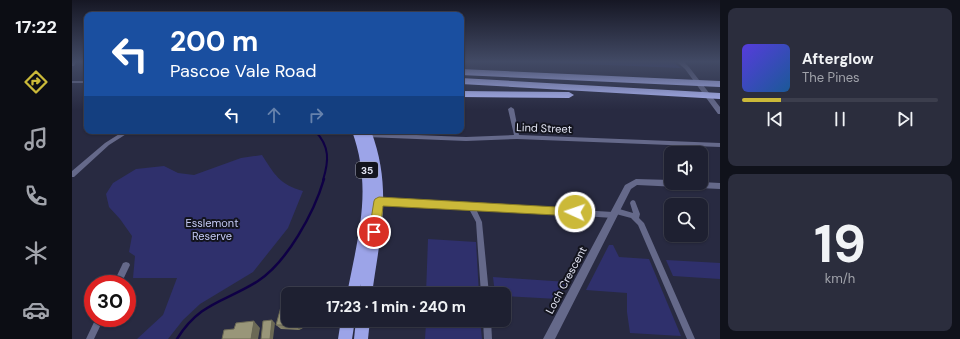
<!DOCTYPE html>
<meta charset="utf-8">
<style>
:root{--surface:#1e2031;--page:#2b2d3d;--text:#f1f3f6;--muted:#a1a3ab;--line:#3c3e4d;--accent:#cbb939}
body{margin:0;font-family:"DM Sans",sans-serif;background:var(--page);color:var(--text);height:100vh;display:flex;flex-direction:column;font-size:15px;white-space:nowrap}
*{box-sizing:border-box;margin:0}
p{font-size:13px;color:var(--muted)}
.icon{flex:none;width:22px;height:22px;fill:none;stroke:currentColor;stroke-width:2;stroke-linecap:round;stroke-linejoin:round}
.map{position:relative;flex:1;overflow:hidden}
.details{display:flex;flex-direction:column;gap:8px;padding:8px;background:#10121b;width:240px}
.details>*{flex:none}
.hud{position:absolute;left:12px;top:12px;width:380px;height:122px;border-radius:8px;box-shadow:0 1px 3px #0004,0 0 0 1px var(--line);background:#1a4fa0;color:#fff;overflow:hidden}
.tools{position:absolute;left:592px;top:146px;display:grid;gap:8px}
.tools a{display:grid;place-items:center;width:44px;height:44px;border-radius:8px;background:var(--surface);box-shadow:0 1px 3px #0004,0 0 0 1px var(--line);font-size:20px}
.speed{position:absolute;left:12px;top:275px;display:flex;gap:8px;font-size:20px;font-weight:700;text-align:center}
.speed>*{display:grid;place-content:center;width:52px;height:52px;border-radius:50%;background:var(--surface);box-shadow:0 1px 3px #0004,0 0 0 1px var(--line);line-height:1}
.speed .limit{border:6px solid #d22;background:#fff;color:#111}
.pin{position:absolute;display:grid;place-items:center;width:34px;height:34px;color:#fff;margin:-17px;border:2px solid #fff;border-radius:50%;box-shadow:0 1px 4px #0007}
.me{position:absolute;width:44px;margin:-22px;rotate:273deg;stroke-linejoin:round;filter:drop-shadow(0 0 3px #0008)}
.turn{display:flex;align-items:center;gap:14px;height:84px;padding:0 20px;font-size:18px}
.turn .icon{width:52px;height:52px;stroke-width:2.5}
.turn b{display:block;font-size:28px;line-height:34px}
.lanes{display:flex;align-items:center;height:38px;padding:0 20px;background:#0003;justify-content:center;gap:20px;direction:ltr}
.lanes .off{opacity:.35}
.details .card{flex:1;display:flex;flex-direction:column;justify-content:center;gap:6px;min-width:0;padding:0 14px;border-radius:8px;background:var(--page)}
.details .dial{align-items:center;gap:0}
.dial b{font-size:52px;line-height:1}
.song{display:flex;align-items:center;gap:12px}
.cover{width:48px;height:48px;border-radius:6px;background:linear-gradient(135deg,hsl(250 70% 55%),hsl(210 70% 35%))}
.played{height:4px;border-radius:2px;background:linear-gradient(90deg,var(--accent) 20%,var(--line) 20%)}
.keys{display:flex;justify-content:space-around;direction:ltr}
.trip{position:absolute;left:209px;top:287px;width:230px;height:40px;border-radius:8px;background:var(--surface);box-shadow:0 1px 3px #0004,0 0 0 1px var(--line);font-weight:700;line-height:40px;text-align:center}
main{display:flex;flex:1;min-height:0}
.tab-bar{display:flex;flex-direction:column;width:72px;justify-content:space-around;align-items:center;background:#0c0d14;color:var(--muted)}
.tab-bar .icon{width:28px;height:28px}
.tab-bar .selected{color:var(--accent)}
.tab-bar b{font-size:18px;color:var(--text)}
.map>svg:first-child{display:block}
.green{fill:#2f306c}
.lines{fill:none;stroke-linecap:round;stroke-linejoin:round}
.stream-far1{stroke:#0f0045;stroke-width:2}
.stream{stroke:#0f0045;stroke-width:2.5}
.minor{fill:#65698a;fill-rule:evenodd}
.tertiary{fill:#65698a;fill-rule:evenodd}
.primary{fill:#9ca4e8;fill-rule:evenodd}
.motorway{fill:#b5bdff;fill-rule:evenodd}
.wall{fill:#848168}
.shaded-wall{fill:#6b6955}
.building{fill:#999679;stroke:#6b6955}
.route{fill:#cbb939;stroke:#847825}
.labels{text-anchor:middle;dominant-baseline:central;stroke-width:4;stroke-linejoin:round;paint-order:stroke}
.shield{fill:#13141e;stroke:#a5a7b4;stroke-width:1}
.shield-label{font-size:10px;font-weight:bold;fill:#e4e6f5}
.street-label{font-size:11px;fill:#e4e6f5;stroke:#13141e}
.park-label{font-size:11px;fill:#c4caf3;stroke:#13141e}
</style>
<main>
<nav class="tab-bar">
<b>17:22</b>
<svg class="icon selected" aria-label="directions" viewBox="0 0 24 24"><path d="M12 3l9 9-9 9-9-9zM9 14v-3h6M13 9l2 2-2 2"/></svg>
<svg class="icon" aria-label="music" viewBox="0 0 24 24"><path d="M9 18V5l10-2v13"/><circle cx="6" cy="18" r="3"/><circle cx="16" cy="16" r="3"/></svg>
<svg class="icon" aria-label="phone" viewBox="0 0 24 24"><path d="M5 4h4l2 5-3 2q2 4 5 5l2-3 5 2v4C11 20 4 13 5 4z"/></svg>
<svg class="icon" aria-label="climate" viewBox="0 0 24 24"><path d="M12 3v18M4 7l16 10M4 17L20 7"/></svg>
<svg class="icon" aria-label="car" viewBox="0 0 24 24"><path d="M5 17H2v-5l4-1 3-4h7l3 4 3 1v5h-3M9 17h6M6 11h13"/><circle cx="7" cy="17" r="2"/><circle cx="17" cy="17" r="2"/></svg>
</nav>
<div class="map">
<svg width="648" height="339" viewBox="0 0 648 339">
<rect width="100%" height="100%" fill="#282a41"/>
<g class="green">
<polygon points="464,62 601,62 609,68"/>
<path d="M190,155C202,174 208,185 231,191L216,228L181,272L128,304L111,320L96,339H65L91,315L105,278H61L63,256L57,252L60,236L48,219L37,207L34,194L41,183L64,169L92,166L106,173L122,175L169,158Z"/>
<polygon points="356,239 404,242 407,294 354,294"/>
<polygon points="537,245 541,245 547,257 577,259 609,336 558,333 555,312 555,293 514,290"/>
<polygon points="594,260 648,263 648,279 601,276"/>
<polygon points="421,277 496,282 486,299 432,296 432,294 423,294"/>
<polygon points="324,320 408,320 410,339 353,339 354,323"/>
</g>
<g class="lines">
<path class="stream-far1" d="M243,131C258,146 257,161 251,180"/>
<path class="stream" d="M105,339C128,302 153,302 186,281C215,262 242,213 252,179"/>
<g class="minor">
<polygon points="0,62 4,62 2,66 0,66"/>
<rect x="0" y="81" width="15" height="2"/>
<polygon points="439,107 442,109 447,135 648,143 648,147 445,139 394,141 295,137 292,135 295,133 394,137 442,135 436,109"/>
<polygon points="52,131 59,131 37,145 2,177 0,177 0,171 33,143"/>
<polygon points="307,198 541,212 541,211 542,209 544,208 561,213 558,203 559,201 561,200 563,201 568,214 567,218 572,223 623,339 615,339 566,225 559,218 544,214 544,215 543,217 541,218 404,209 410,222 417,294 409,294 404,222 397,209 307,204 305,203 304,201 305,199"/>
<polygon points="54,262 57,263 58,265 49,284 41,284 51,263"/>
<polygon points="24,318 32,318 22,339 14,339"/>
<polygon points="411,320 419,320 420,339 412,339"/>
</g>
<g class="tertiary">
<polygon points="605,62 612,62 617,67 648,107 648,114 646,114 613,69"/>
<polygon points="564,179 599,180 599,183 629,183 629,182 648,183 648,189 565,185 559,189 483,339 471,339 553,185"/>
</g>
<g class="primary">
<path d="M280,131H299C321,189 308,235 300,294H288L289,284L287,294H275C286,236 301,189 280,131Z"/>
<polygon points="269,320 283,320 280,339 266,339"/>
<polygon points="284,320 298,320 296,339 282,339"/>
</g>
<g class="motorway">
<polygon points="389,69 648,81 648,87 389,75"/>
<polygon points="389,78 648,93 648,99 389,84"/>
<polygon points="389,91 497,92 502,95 497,98 389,97"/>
</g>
</g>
<g class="wall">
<polygon points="216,320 238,320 238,324 227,330 209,329 204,325"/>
<polygon points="249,320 261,320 260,325 249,324 248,323"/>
</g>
<g class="shaded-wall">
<polygon points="200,320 203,323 201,339 198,339"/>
<polygon points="233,320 238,320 238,324 227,330 224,325"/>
<polygon points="182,321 188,328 186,339 179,339"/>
</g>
<g class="building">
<polygon points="212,296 216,296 216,320 233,320 224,325 204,325"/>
<polygon points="200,320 198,339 189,339 191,321"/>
<polygon points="249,320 260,320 259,324 248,323"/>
<polygon points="182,321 179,339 150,339 152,330 162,329 164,323"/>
</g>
<linearGradient id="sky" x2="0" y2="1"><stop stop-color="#161724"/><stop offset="0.56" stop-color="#424a65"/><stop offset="1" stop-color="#424a65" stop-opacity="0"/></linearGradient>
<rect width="648" height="110" fill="url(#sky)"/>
<polygon class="route" points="307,197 503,208 507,209 508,212 507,215 503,216 311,206 308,232 306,235 302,236 299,235 297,232 302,201 303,199"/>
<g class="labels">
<rect class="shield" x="284" y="162" width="22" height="16" rx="3"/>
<g class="shield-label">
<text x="295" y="170">35</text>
</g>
<g class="street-label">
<text transform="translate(472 128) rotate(2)">Lind Street</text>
<text transform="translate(494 280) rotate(-62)">Loch Crescent</text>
</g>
<g class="park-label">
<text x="140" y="223">Esslemont<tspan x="140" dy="13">Reserve</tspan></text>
</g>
</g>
</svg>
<div class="tools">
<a><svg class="icon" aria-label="sound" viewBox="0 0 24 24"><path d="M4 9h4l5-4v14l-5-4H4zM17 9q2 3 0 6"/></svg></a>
<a><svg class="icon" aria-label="search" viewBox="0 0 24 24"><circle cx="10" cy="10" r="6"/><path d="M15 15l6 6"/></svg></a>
</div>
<div class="speed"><div class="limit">30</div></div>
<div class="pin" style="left:302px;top:232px;background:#d93025"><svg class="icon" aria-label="arrive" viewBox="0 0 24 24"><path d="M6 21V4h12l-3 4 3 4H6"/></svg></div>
<svg class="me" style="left:503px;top:212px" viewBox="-20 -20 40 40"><circle r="17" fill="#cbb939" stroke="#fff" stroke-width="3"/><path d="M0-11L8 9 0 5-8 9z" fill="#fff"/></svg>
<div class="trip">17:23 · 1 min · 240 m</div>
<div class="hud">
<div class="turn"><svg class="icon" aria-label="left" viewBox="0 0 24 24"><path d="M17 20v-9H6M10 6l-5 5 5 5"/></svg><div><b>200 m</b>Pascoe Vale Road</div></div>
<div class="lanes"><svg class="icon" aria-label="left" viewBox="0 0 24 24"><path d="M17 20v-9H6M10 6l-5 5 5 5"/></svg><svg class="icon off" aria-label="ahead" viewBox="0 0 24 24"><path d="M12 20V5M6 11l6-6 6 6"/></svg><svg class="icon off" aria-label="right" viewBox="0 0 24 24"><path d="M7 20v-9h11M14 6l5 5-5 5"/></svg></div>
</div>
</div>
<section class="details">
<div class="card">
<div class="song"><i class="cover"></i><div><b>Afterglow</b><p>The Pines</p></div></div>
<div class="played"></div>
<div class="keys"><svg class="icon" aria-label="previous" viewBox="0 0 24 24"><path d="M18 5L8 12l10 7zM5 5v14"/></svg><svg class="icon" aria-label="pause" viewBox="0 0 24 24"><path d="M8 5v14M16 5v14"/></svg><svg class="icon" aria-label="next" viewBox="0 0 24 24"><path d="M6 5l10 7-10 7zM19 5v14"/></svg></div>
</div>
<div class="card dial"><b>19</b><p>km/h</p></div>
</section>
</main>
